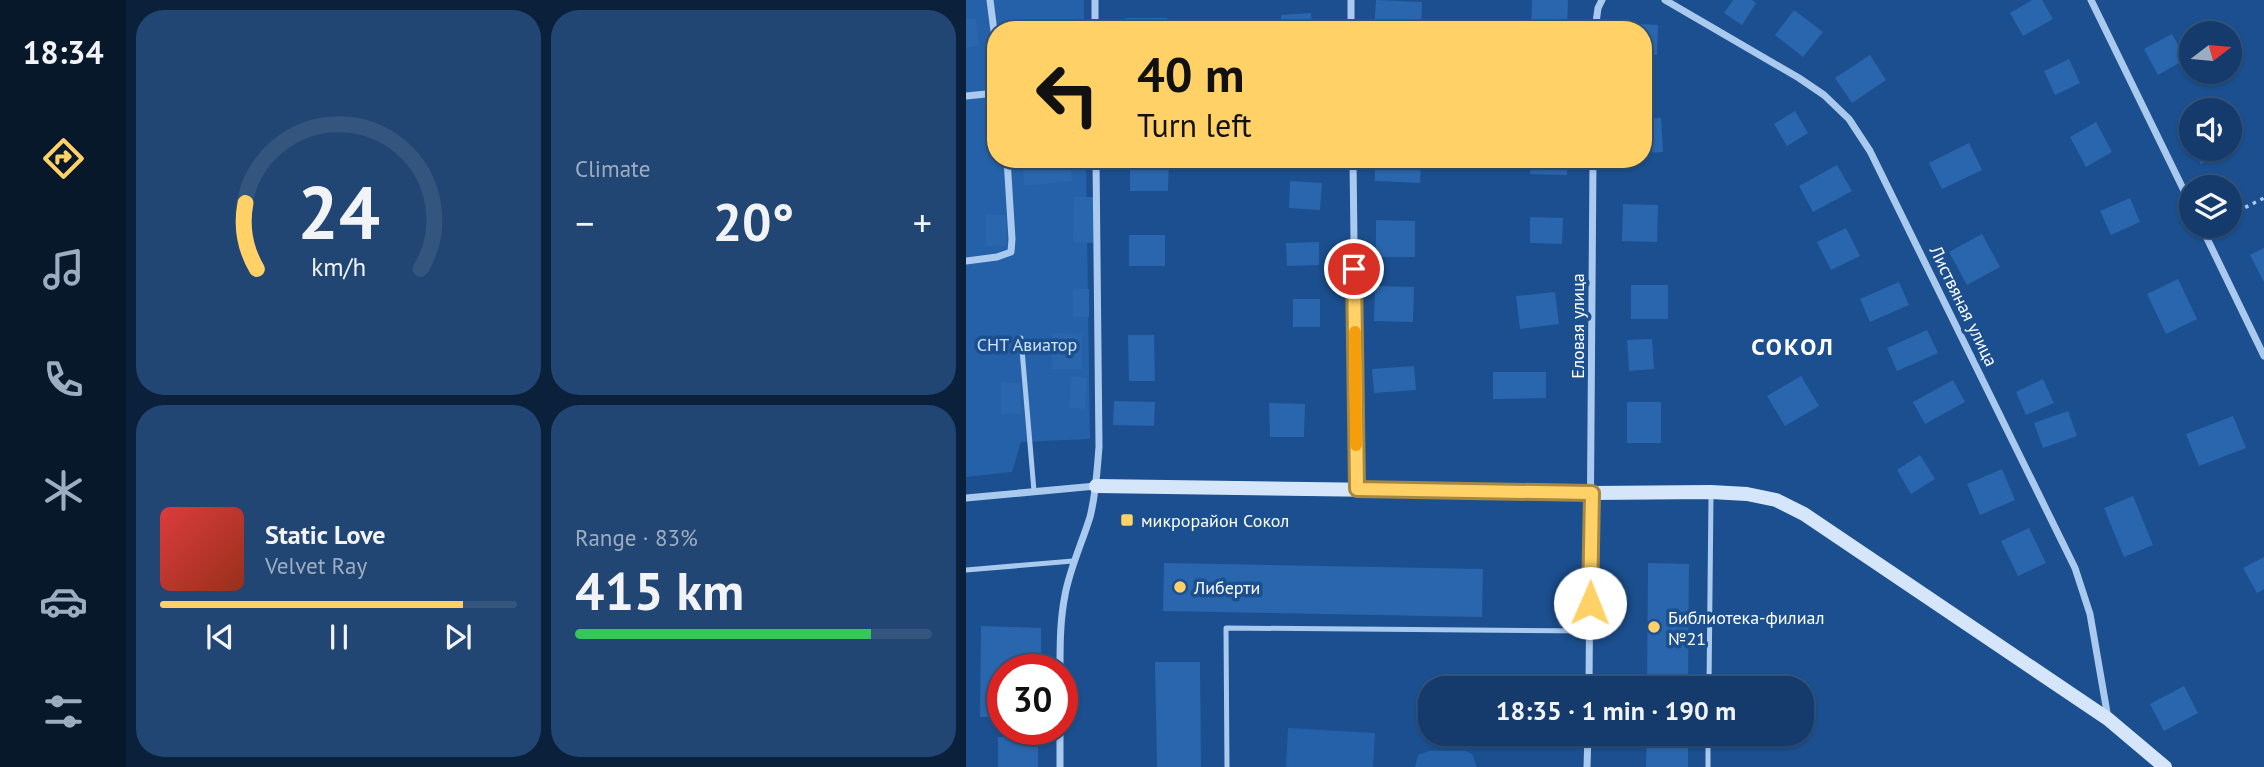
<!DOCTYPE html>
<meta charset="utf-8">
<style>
:root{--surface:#143b6b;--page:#214673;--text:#f1f3f6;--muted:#9dadc1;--line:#33557e;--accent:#ffd166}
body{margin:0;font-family:"PT Sans",sans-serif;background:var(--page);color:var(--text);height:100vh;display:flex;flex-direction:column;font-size:26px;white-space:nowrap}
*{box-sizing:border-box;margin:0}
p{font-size:23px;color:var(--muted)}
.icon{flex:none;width:38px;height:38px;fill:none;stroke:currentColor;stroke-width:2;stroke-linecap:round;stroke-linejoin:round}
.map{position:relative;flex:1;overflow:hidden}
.side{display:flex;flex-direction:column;gap:10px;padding:10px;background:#0b203b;width:840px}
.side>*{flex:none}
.banner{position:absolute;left:21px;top:21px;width:665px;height:147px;border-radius:28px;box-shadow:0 2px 5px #0004,0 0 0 2px var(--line);background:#ffd166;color:#111;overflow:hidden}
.needle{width:46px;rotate:74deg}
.fabs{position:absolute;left:1213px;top:21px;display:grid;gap:14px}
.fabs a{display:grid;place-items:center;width:63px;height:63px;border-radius:50%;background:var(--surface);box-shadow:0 2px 5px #0004,0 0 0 2px var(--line);font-size:35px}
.speed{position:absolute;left:21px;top:654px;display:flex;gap:14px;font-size:35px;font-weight:700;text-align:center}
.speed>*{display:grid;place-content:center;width:91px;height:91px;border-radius:50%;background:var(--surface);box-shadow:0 2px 5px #0004,0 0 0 2px var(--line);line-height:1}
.speed .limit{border:10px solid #d22;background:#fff;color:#111}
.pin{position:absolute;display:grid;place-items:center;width:60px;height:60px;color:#fff;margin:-30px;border:4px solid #fff;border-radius:50%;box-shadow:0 2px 7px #0007}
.me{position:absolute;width:77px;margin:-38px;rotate:1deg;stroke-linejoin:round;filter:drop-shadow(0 0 5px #0008)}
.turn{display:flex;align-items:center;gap:24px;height:147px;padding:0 35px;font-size:32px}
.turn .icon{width:91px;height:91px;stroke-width:2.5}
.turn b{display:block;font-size:49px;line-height:60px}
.big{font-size:52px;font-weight:800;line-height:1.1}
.side .widget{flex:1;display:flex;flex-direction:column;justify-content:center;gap:10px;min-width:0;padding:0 24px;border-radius:28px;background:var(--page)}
.side .dial{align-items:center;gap:0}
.dial svg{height:182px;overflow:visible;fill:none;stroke:var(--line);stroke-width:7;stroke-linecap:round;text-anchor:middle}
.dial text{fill:var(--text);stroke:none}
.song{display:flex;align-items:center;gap:21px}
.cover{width:84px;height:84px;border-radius:10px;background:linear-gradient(135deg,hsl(0 70% 55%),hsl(10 70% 35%))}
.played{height:7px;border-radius:4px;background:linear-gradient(90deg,var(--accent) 85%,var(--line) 85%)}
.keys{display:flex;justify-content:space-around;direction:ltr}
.heat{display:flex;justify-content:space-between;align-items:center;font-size:38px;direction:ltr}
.charge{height:10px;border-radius:5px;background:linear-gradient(90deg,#34c759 83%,var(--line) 0)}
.side .tiles{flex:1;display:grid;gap:10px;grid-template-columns:repeat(2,1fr)}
.trip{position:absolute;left:452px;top:676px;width:396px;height:70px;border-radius:28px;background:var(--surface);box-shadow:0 2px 5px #0004,0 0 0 2px var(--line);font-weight:800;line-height:70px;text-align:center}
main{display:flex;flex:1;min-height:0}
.tab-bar{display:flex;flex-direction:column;width:126px;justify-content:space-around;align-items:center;background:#08182b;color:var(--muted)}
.tab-bar .icon{width:49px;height:49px}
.tab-bar .active{color:var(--accent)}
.tab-bar b{font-size:32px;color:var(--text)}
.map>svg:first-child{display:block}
.green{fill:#2461a8}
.building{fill:#2a66ad}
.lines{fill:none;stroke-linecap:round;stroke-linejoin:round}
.path{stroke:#a9c9ee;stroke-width:3.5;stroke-dasharray:3.5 5;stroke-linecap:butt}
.lane{stroke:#a9c9ee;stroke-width:5}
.street{stroke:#a9c9ee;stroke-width:7}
.secondary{stroke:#d6e6fa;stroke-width:14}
.route-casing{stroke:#a68842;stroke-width:18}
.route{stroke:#ffd166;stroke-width:12}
.slow{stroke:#f59e0b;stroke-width:12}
.poi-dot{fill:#ffd166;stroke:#1b4f8f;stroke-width:2.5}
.labels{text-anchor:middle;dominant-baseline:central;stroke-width:7;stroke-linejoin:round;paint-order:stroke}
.street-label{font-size:18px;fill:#fff;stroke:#1b4f8f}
.park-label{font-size:18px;fill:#cfe3fa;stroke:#1b4f8f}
.poi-label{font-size:18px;fill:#fff;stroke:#1b4f8f;text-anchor:start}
.district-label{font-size:24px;font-weight:bold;letter-spacing:2px;fill:#fff;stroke:#1b4f8f}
</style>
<main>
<nav class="tab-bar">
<b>18:34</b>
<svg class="icon active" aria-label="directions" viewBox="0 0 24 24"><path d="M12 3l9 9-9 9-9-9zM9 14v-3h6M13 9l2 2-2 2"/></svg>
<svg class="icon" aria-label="music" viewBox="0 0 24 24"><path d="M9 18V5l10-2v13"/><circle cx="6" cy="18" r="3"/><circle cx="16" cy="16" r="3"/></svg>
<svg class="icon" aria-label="phone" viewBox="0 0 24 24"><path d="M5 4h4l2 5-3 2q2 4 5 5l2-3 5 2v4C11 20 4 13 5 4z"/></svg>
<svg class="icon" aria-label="climate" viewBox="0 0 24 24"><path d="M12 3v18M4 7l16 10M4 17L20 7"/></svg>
<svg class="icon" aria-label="car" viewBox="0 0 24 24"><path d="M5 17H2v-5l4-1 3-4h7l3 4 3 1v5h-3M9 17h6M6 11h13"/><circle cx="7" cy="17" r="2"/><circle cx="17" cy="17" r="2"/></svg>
<svg class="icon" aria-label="filters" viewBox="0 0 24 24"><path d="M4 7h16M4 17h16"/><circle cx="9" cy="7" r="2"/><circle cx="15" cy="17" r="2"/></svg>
</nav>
<section class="side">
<div class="tiles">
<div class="widget dial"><svg viewBox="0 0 100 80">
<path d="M14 69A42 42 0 1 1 86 69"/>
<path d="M14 69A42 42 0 0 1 9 40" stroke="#ffd166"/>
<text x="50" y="56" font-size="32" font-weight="700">24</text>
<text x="50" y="72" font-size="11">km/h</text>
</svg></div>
<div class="widget"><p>Climate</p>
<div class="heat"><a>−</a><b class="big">20°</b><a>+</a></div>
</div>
<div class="widget">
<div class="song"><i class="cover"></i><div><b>Static Love</b><p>Velvet Ray</p></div></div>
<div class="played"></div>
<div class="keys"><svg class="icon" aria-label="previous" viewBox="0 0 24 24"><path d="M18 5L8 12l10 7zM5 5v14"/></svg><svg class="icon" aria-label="pause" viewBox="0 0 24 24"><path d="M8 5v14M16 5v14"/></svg><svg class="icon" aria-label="next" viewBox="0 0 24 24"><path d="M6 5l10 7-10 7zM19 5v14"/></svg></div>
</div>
<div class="widget"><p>Range · 83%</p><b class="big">415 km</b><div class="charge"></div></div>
</div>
</section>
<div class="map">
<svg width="1298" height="767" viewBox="0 0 1298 767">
<rect width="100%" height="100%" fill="#1b4f8f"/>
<g class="green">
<polygon points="0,0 118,0 118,30 30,30 30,159 120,159 124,439 55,442 46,472 0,477"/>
<polygon points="322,728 409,733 407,767 320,767"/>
<polygon points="463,751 500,751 506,754 511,767 449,767 452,755"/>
</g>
<g class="building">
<polygon points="410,0 456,2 455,30 408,30"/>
<polygon points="566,0 602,0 601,30 565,30"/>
<polygon points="767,0 786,0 790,3 776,25 758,13"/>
<polygon points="1066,0 1076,0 1087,19 1057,36 1044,13"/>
<polygon points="828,10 857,32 837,57 809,35"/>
<polygon points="345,13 346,30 316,30 315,15"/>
<polygon points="10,18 13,46 0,48 0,19"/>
<rect x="160" y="18" width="41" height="12"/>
<polygon points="656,23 692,25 691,55 677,54 677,30 656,30"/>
<polygon points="1206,34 1220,59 1192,75 1178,49"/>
<polygon points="904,55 920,80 886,103 869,78"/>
<polygon points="1103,59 1114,83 1089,95 1078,71"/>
<polygon points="829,111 842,133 821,146 808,124"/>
<polygon points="695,118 697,152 677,153 677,119"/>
<polygon points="1130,122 1146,152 1120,167 1104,137"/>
<polygon points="1003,143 1016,170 976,189 963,163"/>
<polygon points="1227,149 1254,149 1256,153 1235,164"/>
<polygon points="56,159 104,159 106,181 58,186"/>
<polygon points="409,159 455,159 454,183 409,181"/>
<polygon points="565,159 602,159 601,175 564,174"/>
<polygon points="164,161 203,161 202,191 164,191"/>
<polygon points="871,165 886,191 847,212 833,186"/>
<polygon points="324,181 356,183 354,210 323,208"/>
<polygon points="108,197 128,197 127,243 107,242"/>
<polygon points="1164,198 1174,222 1145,235 1134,211"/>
<polygon points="657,204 692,205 691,242 656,241"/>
<polygon points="20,214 40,215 40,246 20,246"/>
<polygon points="564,217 597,218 596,244 564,243"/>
<polygon points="410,220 449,221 449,257 410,257"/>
<polygon points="880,228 894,256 865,270 851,242"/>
<polygon points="1016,234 1034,267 1001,285 983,252"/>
<rect x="163" y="235" width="36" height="31"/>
<polygon points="353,242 353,265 321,266 320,243"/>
<polygon points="1298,248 1298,282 1284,255"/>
<polygon points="1212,279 1231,319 1200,334 1181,294"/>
<polygon points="933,282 943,305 904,322 894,299"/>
<rect x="665" y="285" width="37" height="34"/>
<polygon points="409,286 448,287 447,322 408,321"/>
<rect x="107" y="289" width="16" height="28"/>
<polygon points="589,292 593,324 554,329 550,296"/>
<rect x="327" y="299" width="27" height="28"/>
<polygon points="961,330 972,353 931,371 921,348"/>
<polygon points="86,333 116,334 116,369 86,369"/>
<polygon points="162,335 188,335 189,381 163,381"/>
<polygon points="686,339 688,369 663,371 661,340"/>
<polygon points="448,366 450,390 408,393 406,369"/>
<polygon points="527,372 580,372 580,398 527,399"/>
<polygon points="105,376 121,378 119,409 103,408"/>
<polygon points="835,376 853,406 819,426 801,396"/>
<polygon points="1077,379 1088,403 1060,415 1050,392"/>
<polygon points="987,380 999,402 959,424 947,402"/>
<polygon points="35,382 54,383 55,414 35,414"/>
<polygon points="148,401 189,402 188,426 147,425"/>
<rect x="661" y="402" width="34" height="41"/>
<polygon points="303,403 339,404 338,437 304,437"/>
<polygon points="1102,411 1111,436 1077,448 1068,423"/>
<polygon points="1267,416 1280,448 1233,466 1220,434"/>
<polygon points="954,455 969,479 945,494 931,470"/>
<polygon points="1036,469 1049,500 1014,515 1001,484"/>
<polygon points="1167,496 1187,545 1158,557 1138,508"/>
<polygon points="1063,528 1080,563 1052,576 1035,541"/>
<polygon points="1298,557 1298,589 1291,593 1277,568"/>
<polygon points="198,563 517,569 516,617 197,611"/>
<polygon points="682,563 723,564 722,688 681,688"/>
<polygon points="15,626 75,628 75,670 37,670 37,717 14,717"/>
<polygon points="189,662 234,662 235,767 191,767"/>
<polygon points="1218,686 1232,713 1198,731 1184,704"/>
<polygon points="681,733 722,733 722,767 680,767"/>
<rect x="32" y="737" width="40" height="30"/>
</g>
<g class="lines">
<polyline class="path" points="1264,215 1298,198"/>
<g class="lane">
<polyline points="55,338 68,491"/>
<polyline points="0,570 107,561"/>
<polyline points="743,688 745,495"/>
<polyline points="261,767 260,628 624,631"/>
<polyline points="742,767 742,733"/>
</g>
<g class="street">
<polyline points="24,0 30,47"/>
<polyline points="129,0 129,30"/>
<polyline points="385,0 385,30"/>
<polyline points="699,0 833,78 858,95 883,119 904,151 1109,568 1124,614 1142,718"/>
<polyline points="1125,0 1225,205"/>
<polyline points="629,30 632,8 636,0"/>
<polyline points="0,96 30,93"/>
<polyline points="387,159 391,489"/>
<polyline points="1235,226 1298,356"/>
<polyline points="0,261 31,257 45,252 46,239 41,159"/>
<polyline points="0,498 130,486"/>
<path d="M94,670C94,645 94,620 99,595C104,568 116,543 124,517C130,494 131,471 133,447L130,159"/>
<polyline points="623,688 627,159"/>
<polyline points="94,767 94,730"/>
<polyline points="621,767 622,733"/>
</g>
<polyline class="secondary" points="130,486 626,493 745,492 781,494 810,500 838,514 1142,719 1199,767"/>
</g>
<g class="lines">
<g class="route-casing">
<polyline id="route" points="388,269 391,489 626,493 624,603"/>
</g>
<use href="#route" class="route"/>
<polyline class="slow" points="389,332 390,445"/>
</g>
<g class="poi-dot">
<rect x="154" y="513" width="14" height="14" rx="3.5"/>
<circle cx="214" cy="587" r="7"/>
<circle cx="688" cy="627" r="7"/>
</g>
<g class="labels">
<g class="street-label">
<text transform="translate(998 306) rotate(64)">Листвяная улица</text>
<text transform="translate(611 326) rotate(-90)">Еловая улица</text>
</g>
<g class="park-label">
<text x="61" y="344">СНТ Авиатор</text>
</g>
<g class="poi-label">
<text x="175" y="520">микрорайон Сокол</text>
<text x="228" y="587">Либерти</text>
<text x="702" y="617">Библиотека-филиал<tspan x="702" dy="21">№21</tspan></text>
</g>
<g class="district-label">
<text x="827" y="346">СОКОЛ</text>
</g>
</g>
</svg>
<div class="fabs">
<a><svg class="needle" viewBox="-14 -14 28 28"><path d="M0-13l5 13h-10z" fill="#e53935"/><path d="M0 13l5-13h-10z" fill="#9dadc1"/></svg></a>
<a><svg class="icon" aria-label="sound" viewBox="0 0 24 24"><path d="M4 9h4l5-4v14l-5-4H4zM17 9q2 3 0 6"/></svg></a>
<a><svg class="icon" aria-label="layers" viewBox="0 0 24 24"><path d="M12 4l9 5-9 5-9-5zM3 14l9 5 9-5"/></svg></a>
</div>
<div class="speed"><div class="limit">30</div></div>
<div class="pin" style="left:388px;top:269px;background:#d93025"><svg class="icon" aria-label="arrive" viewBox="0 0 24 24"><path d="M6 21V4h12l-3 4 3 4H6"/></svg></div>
<svg class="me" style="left:624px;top:603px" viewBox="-20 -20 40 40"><circle r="19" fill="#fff"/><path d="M0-13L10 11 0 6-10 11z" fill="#ffd166"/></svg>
<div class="trip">18:35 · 1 min · 190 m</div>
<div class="banner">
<div class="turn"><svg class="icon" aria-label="left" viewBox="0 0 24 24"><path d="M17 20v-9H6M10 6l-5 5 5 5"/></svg><div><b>40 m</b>Turn left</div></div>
</div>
</div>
</main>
